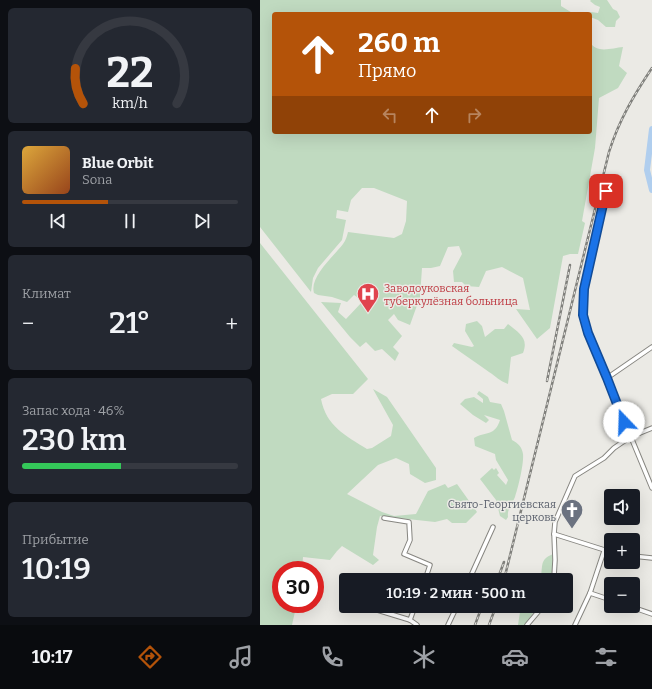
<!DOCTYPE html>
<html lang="ru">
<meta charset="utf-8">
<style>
:root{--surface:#171b24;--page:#242831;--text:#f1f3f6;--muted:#9ea1a6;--line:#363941;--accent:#b45309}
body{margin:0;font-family:Bitter,serif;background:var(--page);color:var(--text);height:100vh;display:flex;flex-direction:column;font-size:15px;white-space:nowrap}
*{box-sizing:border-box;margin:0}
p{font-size:13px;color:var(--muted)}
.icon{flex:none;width:22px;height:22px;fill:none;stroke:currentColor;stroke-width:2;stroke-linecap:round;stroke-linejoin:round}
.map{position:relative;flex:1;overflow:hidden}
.sheet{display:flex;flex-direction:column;gap:8px;padding:8px;background:#0d0f14;width:260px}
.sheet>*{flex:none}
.banner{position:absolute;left:12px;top:12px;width:320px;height:122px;border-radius:4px;box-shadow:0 4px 16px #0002;background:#b45309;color:#fff;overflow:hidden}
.fabs{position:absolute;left:344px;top:489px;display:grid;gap:8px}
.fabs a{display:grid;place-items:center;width:36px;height:36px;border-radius:4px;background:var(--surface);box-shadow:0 4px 16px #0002;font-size:20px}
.speed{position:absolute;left:12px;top:561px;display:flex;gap:8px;font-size:20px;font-weight:700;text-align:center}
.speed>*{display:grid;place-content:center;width:52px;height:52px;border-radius:50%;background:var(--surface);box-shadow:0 4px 16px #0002;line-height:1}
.speed .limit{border:6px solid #d22;background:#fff;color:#111}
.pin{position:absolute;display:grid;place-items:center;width:34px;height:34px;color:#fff;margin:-17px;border-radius:8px;box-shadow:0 2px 6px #0006}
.me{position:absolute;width:44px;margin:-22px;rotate:339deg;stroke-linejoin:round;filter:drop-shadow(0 0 3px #0008)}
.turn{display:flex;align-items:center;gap:14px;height:84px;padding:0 20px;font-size:18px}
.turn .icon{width:52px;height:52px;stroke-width:2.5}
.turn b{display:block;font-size:28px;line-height:34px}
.lanes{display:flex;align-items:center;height:38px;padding:0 20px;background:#0003;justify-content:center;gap:20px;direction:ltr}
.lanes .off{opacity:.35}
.big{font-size:30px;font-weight:600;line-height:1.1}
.sheet .tile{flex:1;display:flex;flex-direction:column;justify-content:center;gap:6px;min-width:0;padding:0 14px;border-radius:6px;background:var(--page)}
.sheet .dial{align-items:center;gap:0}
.dial svg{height:104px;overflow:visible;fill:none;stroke:var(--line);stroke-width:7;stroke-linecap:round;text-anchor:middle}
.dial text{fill:var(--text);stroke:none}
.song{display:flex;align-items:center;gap:12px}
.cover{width:48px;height:48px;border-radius:6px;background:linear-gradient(135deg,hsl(40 70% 55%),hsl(20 70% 35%))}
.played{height:4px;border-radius:2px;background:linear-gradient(90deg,var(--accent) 40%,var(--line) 40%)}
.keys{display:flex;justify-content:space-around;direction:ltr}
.heat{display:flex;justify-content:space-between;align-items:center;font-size:22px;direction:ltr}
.charge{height:6px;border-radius:3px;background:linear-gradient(90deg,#34c759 46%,var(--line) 0)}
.trip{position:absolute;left:79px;top:573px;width:234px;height:40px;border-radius:4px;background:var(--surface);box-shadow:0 4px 16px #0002;font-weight:600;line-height:40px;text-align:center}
.menu{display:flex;height:64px;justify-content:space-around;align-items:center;background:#090b0e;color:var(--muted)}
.menu .icon{width:28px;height:28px}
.menu .selected{color:var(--accent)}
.menu b{font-size:18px;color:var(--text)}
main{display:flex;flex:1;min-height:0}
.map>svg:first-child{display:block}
.green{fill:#c0dac0}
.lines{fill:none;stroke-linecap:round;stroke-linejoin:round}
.river{stroke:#b0ceee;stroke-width:6}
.minor-casing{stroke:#878681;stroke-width:5.5}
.minor{stroke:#fff;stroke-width:3.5}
.rail-casing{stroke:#7f7f7b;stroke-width:2.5}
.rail{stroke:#ebeae5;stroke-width:1;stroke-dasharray:3;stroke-linecap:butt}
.route-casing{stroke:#114b97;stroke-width:10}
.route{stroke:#1a73e8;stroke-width:7}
.labels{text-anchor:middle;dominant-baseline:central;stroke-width:3;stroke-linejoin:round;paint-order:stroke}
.health-label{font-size:11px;fill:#be3a42;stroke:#ebeae5;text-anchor:start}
.worship-label{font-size:11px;fill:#5b616d;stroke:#ebeae5;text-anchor:end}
</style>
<main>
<section class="sheet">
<div class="tile dial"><svg viewBox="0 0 100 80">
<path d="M14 69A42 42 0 1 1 86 69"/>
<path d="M14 69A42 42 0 0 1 8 42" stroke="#b45309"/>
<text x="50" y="56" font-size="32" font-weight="700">22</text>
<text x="50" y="72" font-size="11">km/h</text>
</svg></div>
<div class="tile">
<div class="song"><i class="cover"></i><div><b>Blue Orbit</b><p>Sona</p></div></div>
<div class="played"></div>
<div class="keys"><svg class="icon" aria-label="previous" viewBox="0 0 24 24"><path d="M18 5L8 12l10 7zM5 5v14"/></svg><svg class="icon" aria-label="pause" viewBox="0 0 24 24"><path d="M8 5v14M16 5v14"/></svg><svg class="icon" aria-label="next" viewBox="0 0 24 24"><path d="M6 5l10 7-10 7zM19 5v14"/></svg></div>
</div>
<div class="tile"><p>Климат</p>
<div class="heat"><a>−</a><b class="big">21°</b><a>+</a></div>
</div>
<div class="tile"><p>Запас хода · 46%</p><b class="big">230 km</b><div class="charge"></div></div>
<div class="tile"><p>Прибытие</p><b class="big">10:19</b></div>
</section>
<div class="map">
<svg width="392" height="625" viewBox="0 0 392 625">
<rect width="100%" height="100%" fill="#ebeae5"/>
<g class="green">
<path d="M0,0H301V6L314,14H14V132H330V42C336,54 352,48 363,47L359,66L367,73L358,88L339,98L335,148L322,221L325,223L318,254H310L303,256L290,328L277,339L256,309L270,310L263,278L242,267L226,271L219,287L206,286L202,282H194L193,271L202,254L199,246L188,247L180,266L171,268H162L160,297L150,325L138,320L134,314L128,320L142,336L133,347L139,353L135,361L122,349L115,351L106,342L100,347L90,337L61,302L81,303L78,312L86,319L103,301L94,295L87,302L72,297L58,295L54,293C49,277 74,256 83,244C86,240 87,236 88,232L134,238L142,234L146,221L147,201L114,188H102L91,200L88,212L77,210L76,218L86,220L82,240L58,268L53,278L51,292L0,227Z"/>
<polygon points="331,0 347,0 353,9 357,11 360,17 356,21 355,27 346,27 338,20 330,17 330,14 329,14 331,12 338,13 340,7 335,5 330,1"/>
<path d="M0,243L108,379L93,394H72L61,399C66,426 86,436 107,449L112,448L131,436L133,425L113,389L127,397L176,468V480L165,483L150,474L149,464L136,458L118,465L87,494L122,512L134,516L156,514L168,491L185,484L188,488L197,484L217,512L206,523H192L187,519L175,522L120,516L117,527L113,555L119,560L113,565L82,546L77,551L70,560L43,557L42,570H21V604H37L36,607L32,625H0Z"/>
<path d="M217,321L222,326L225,337L235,329H244L248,324C259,333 269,338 263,353L251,357L248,384C238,380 237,377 229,372C217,363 204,355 192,346L194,343L212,347L214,346L205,331L206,324Z"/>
<path d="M219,391L228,397L230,402L241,404L244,411L252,440C258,443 262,447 263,454C264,464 258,488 255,497C252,504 247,509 248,517L246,520L240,516L236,500L220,479L232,468L234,470L236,468L239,473L237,475L246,485L248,480L236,460L235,454L215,446L214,438C227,431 235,436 240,420L224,415L229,420L226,423L213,415L200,404L205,399L214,397L223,403V399L217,394Z"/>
<path d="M293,554V567L290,580H280C284,567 278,560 293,554Z"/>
<polygon points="262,606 278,606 265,625 258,625 260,612"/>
</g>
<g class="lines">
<polyline class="river" points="392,129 387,170 392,190"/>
<g class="minor-casing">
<g id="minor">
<polyline points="346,191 324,289 323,315 328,333 392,488"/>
<polyline points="347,378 392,347"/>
<polyline points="124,518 149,522 150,540 144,554 170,565 165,580"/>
<polyline points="294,534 351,552"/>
<polyline points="373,556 392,558"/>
<polyline points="209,580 233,527"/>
<polyline points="292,580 294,577 295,560 294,534 295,522 315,476 344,458 354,448 370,437 392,428"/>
<polyline points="330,593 351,600"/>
<polyline points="115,606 114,609 150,620"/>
<polyline points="155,606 150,620 157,625"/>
<polyline points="369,606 392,614"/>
<polyline points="188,625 197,606"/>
<polyline points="267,625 278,612 281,606"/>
<polyline points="315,625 330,593 344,551"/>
</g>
</g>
<use href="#minor" class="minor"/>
<g class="rail-casing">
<g id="rail">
<polyline points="287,381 310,265"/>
<polyline points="238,578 244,562"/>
<path d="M244,580L349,152C359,120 374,95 392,68"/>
<polyline points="215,625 222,606"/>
<polyline points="229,625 236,606"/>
</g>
</g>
<use href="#rail" class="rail"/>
</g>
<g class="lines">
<g class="route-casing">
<polyline id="route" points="346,191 324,289 323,315 328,333 347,378 364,422"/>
</g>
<use href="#route" class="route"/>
</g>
<defs>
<g id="hospital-pin" transform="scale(1.15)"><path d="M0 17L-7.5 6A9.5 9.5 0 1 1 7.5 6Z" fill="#e0444e" stroke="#ebeae5"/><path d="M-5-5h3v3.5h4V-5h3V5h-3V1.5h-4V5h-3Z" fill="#fff"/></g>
<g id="church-pin" transform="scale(1.15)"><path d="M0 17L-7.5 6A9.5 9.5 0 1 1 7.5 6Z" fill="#6b7280" stroke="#ebeae5"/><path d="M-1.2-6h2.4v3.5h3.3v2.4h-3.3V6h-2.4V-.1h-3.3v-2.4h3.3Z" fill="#fff"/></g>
</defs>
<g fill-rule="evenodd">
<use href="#hospital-pin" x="108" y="294"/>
<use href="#church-pin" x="312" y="510"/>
</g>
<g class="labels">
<g class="health-label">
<text x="124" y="288">Заводоуковская<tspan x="124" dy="13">туберкулёзная больница</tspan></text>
</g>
<g class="worship-label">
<text x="296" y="504">Свято-Георгиевская<tspan x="296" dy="13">церковь</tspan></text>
</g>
</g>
</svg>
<div class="fabs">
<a><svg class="icon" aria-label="sound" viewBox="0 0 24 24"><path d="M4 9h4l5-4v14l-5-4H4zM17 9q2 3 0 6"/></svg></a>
<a>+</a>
<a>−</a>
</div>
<div class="speed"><div class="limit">30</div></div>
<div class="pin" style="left:346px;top:191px;background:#d93025"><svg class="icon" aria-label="arrive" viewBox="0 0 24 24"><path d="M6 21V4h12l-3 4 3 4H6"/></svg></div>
<svg class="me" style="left:364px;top:422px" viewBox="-20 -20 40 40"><circle r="19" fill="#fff"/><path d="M0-13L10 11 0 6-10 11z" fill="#1a73e8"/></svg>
<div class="trip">10:19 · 2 мин · 500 m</div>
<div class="banner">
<div class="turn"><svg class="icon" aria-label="ahead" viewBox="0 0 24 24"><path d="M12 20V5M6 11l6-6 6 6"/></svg><div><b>260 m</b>Прямо</div></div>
<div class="lanes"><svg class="icon off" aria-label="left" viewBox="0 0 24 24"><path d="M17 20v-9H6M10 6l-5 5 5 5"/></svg><svg class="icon" aria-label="ahead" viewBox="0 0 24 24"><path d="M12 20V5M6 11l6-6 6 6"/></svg><svg class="icon off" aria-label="right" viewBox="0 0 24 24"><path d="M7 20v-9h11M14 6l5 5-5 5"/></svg></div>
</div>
</div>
</main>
<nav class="menu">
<b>10:17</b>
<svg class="icon selected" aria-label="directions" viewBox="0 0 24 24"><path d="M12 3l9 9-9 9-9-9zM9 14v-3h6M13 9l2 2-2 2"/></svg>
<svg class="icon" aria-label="music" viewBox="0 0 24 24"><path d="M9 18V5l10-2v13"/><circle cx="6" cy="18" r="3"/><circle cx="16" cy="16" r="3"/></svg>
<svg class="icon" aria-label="phone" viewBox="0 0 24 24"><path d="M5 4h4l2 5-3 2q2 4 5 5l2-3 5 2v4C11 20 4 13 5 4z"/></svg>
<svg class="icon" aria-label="climate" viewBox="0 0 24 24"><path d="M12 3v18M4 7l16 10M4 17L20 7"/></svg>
<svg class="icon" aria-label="car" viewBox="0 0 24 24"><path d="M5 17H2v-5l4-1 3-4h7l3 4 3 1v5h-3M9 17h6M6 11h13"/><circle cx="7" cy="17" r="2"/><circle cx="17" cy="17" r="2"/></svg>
<svg class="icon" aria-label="filters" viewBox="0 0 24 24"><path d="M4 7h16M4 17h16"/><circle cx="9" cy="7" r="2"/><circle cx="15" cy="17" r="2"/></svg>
</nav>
